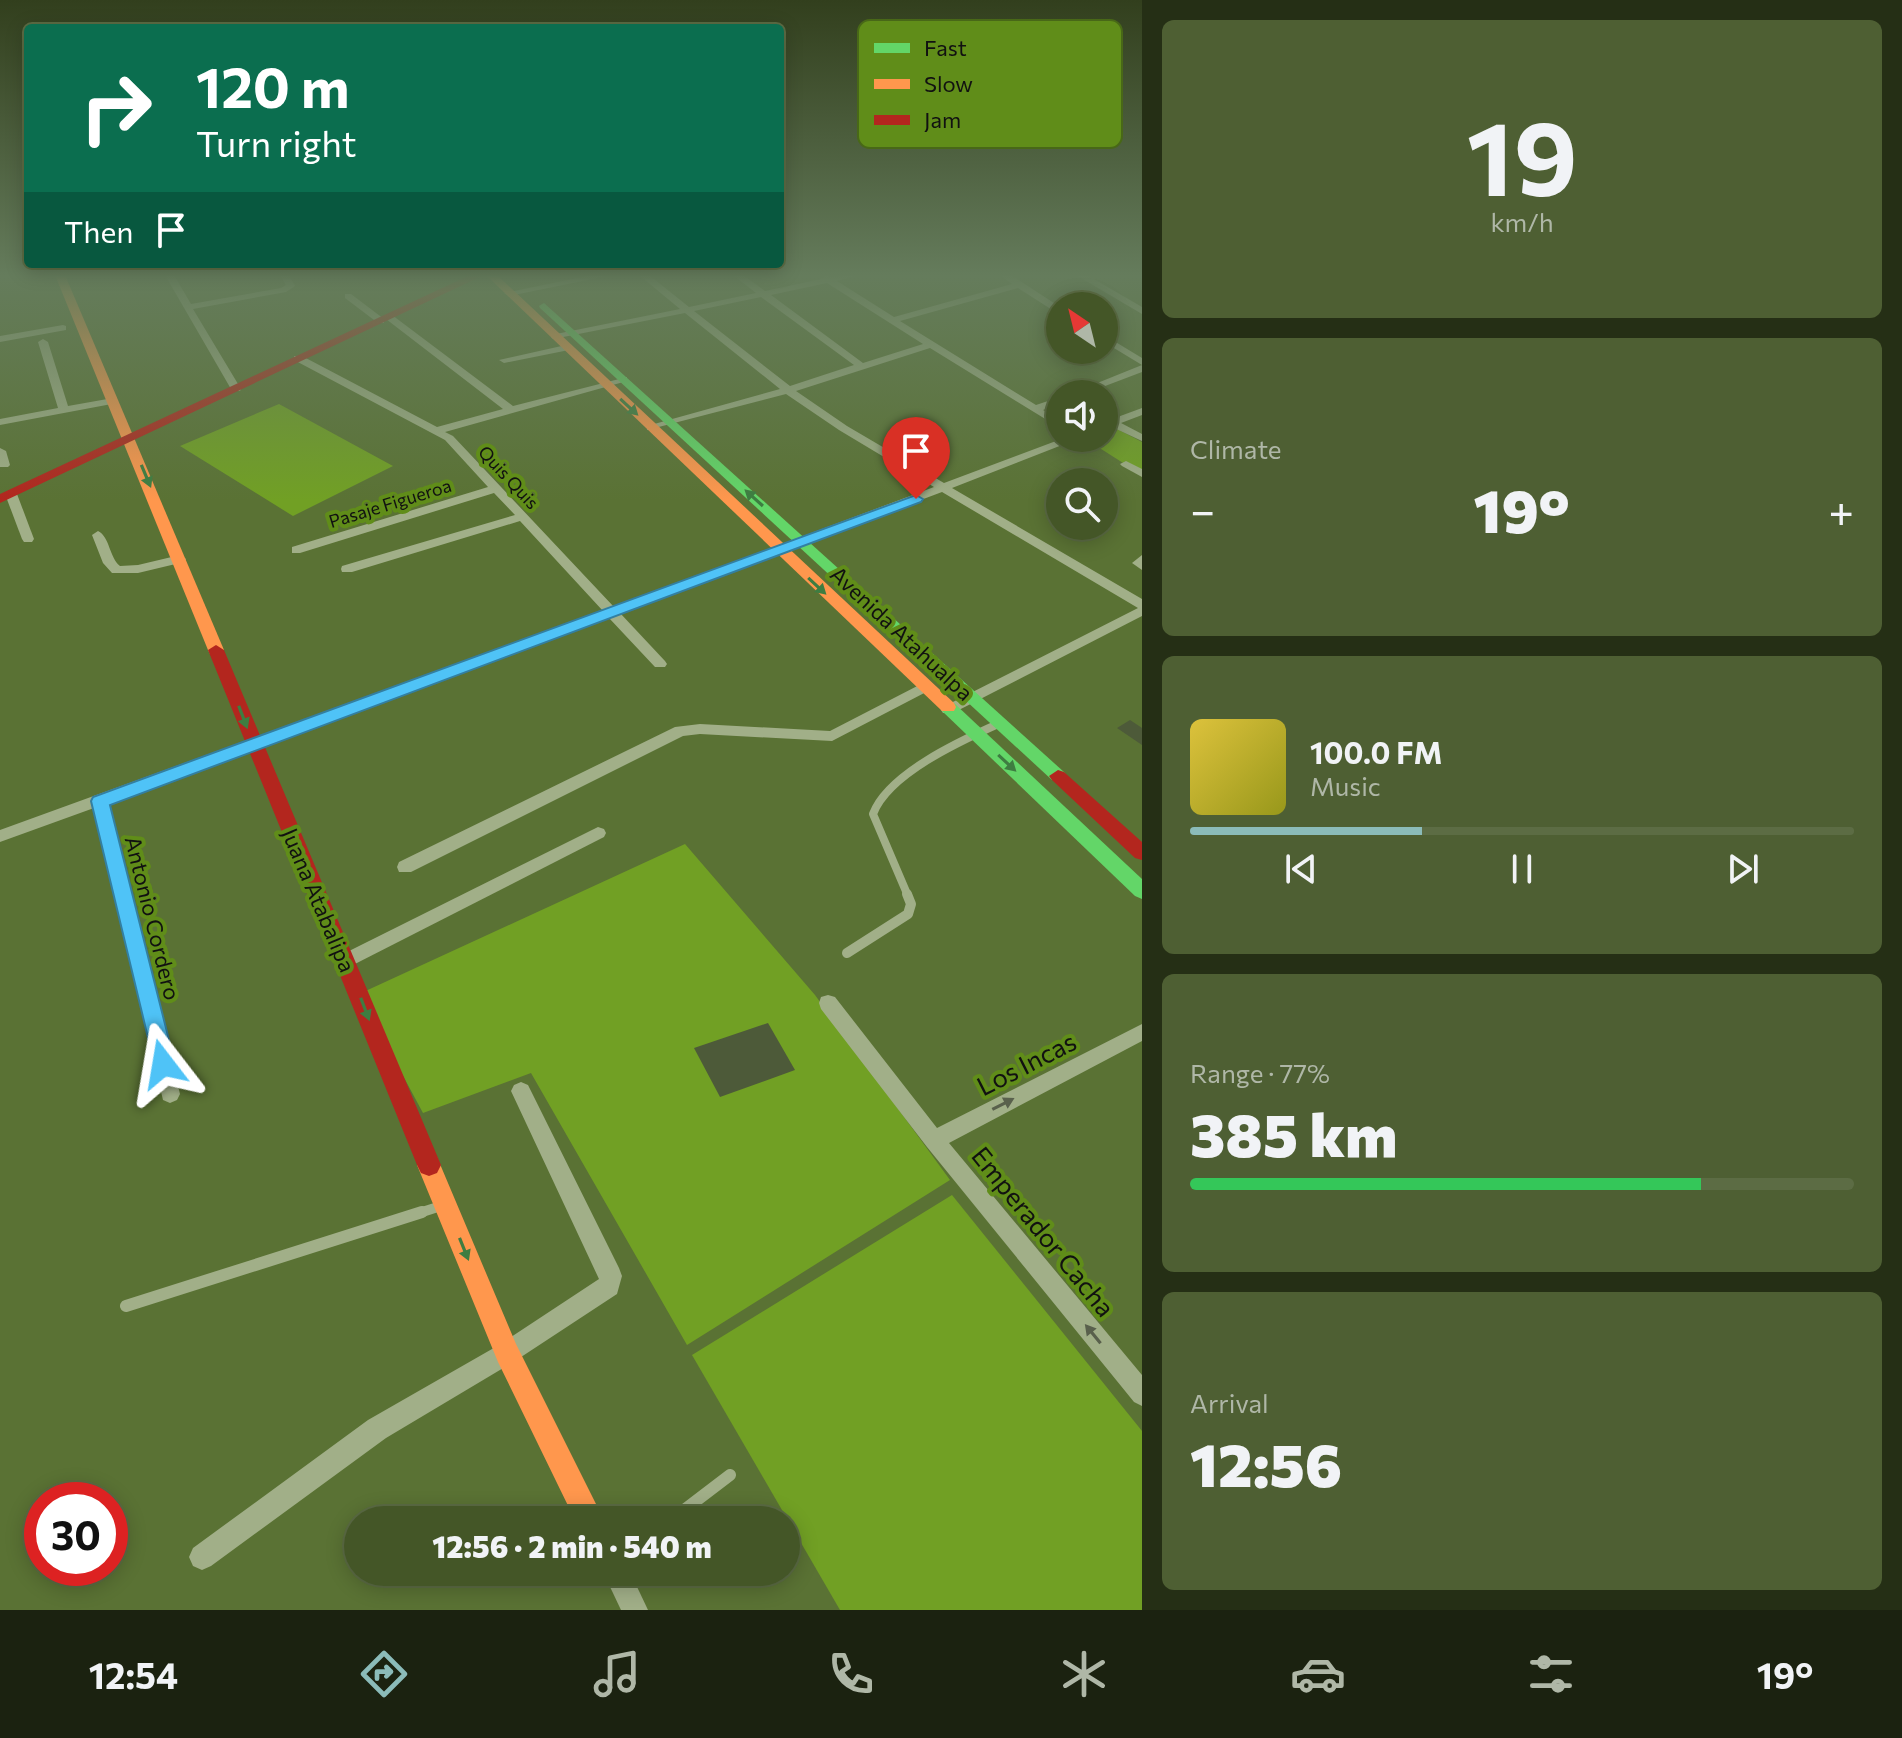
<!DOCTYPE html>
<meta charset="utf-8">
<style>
:root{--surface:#445627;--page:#4e5f33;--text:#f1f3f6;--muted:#afb7a7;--line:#5c6c44;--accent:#8bbbb9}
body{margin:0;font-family:Commissioner,sans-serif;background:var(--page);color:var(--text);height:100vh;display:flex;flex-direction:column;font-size:30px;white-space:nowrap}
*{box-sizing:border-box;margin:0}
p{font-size:26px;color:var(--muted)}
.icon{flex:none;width:44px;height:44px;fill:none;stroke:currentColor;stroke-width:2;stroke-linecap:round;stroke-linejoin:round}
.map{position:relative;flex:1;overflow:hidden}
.panel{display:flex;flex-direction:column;gap:20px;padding:20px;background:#252f15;width:760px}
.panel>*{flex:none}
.top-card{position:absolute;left:24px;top:24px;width:760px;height:244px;border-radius:8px;box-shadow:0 4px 20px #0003,0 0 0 2px var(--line);background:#0b6e4f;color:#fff;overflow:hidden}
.needle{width:52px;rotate:325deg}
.controls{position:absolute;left:1046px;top:292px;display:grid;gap:16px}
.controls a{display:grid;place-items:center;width:72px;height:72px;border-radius:50%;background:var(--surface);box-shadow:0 4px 20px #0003,0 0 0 2px var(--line);font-size:40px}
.speed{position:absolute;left:24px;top:1482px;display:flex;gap:16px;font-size:40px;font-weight:700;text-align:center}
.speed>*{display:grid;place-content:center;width:104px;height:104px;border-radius:50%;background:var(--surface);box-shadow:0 4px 20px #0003,0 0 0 2px var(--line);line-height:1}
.speed .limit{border:12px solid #d22;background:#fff;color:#111}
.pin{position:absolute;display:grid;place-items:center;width:68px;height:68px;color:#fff;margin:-82px -34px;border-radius:50% 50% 50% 0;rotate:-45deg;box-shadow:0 0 8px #0007}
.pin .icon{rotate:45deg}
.me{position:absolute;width:88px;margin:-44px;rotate:346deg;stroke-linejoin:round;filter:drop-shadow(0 0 6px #0008)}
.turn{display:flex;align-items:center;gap:28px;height:168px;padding:0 40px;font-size:36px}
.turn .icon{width:104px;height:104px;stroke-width:2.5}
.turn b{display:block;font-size:56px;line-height:68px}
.then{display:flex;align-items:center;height:76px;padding:0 40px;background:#0003;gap:16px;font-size:30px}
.big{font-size:60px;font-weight:800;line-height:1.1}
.panel .card{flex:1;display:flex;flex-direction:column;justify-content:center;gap:12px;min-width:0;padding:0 28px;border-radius:12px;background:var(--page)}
.panel .dial{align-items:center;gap:0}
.dial b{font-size:104px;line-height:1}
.song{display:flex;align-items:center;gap:24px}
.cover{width:96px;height:96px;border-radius:12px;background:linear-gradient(135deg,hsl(50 70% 55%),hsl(60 70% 35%))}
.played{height:8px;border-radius:4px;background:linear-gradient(90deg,var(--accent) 35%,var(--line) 35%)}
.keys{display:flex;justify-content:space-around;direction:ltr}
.heat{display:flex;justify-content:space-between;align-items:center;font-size:44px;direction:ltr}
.charge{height:12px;border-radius:6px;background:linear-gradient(90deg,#34c759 77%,var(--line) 0)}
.trip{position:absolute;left:344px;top:1506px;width:456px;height:80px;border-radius:40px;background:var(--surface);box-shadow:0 4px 20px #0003,0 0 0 2px var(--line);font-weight:800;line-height:80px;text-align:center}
.menu{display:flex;height:128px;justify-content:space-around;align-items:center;background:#1b2210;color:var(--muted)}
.menu .icon{width:56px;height:56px}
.menu .active{color:var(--accent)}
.menu b{font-size:36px;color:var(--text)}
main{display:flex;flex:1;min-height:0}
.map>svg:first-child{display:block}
.green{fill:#71a024}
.building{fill:#4d5a39}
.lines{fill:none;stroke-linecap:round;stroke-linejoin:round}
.lane-far2{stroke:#a1af88;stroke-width:8}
.lane-far1{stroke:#a1af88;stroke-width:10}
.lane{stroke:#a1af88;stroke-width:12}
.street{fill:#a1af88;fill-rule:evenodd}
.fast{fill:#63d668;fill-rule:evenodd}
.slow{fill:#ff974d;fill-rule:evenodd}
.jam{fill:#b3261e;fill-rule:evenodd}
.oneway{fill:#3e7d41}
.oneway2{fill:#59604c}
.route{fill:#4fc3f7;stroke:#337fa1;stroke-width:2}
.labels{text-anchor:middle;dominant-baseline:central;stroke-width:8;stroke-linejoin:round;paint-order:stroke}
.far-street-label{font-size:18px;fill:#111;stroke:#608d19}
.street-label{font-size:22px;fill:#111;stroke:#608d19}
.near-street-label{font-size:26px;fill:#111;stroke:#608d19}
.key{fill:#608d19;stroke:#486817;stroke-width:2}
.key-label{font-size:22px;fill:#111}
</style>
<main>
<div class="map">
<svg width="1142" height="1610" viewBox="0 0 1142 1610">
<rect width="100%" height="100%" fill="#5a7234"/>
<g class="green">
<polygon points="279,404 393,466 293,516 180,446"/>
<polygon points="1117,429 1142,442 1142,475 1087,440 1104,438 1104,433"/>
<polygon points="685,844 815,995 950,1180 687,1345 531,1073 423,1113 359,994"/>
<polygon points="952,1195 1142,1431 1142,1610 840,1610 692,1355"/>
</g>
<g class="building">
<polygon points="1130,720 1142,728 1142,745 1117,728"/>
<polygon points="768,1023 795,1070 720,1097 694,1048"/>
</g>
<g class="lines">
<path class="lane-far2" d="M908,896L873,814C888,774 960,741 998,724"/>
<g class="lane-far1">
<polyline points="847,953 908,914 911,904 907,894"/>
<polyline points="416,1214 441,1206"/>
</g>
<g class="lane">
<polyline points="126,1306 422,1212"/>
<polyline points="671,1520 730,1475"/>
</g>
<g class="street">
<polygon points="165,275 174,275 191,304 281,288 286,285 280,275 289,275 295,286 286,292 193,309 241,389 240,391 231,389"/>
<polygon points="592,275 612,275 509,296 504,293"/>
<path d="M639,275H649L689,307L756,293L733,275H743L765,291L821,279L825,275L830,277L859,275L837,281L894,317L1012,284L1000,275H1011L1060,307V314L1057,313L1018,288L900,321L1036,405L1060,397V404L1043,410L1060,420V428L930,348L796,391L847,426L944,483L1064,438H1080L952,488L1142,599V616L953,713H943L941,710L943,707L1138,608L942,492L620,613L665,661L667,664L665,667H655L609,618L108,803L180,1094L177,1100L170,1103L163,1100L94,808L0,842V830L603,611L520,521L352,572H342L341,569L342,566L515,515L494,493L300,553H292V547L488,487L445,440L294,360V356H302L437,427L503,409L386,319V315H392L513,406L627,377V381L445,432L453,436L614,607L934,487L839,430L786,394L647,430V426L780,389L685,313L553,339L551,337L556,334L680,309ZM827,283L923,344L863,363L771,295ZM761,297L854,365L790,386L694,311Z"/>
<polygon points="1076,275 1087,275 1142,307 1142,314"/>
<polygon points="345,294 351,294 384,319 384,323 378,323 345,298"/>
<polygon points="63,325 66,326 66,330 0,342 0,336"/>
<polygon points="1104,335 1142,358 1142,372 1084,394 1070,394 1142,365 1104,342"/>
<polygon points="43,339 48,342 68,406 113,398 118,401 117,403 0,425 0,419 58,408 38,342"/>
<polygon points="566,345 571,348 569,350 504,363 499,360"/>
<polygon points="1142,408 1142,415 1121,423 1142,434 1142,441 1112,427 1104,429 1104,422"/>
<polygon points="0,448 6,451 10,465 8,467 0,467"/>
<polygon points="1126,461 1142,469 1142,477 1122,466 1120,464"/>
<polygon points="11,490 17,494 34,539 32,542 24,542 22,539 5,494"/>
<path d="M98,531C110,537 109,557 120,566L138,565L180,555L186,559L184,562L138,573H112L103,563L92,535Z"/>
<polygon points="1142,555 1142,570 1132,563"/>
<polygon points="925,682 932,687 930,690 832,741 700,734 683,736 411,872 399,872 397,867 399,862 675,727 700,724 830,731"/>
<polygon points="598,827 604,829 606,833 604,837 351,966 345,968 339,966 336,961 339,956"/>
<polygon points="828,995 835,997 937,1128 1142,1024 1142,1041 949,1143 1142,1375 1142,1406 1134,1402 927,1147 821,1009 819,1003 821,997"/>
<polygon points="521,1082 528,1085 619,1268 622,1276 617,1294 515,1361 386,1438 211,1566 202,1570 193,1566 189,1557 193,1548 368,1420 499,1345 599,1279 511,1091 514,1085"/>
<polygon points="603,1572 630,1572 648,1610 621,1610"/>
</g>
<g class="fast">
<polygon points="544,303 1064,772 1067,776 1064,780 1052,780 540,308 539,306"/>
<polygon points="948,701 954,703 1142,879 1142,899 1135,896 942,711 940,707"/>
</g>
<g class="slow">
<polygon points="55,275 65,275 224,650 222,654 210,654 208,650"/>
<polygon points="486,275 497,275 954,703 956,707 954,711 942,711"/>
<polygon points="429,1154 437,1157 516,1344 604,1520 575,1520 498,1362 417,1165 421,1157"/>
</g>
<g class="jam">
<polygon points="470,275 484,275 0,503 0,494"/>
<polygon points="216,645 224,650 441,1165 437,1173 429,1176 421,1173 417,1165 208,650"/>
<polygon points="1058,770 1064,772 1142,842 1142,860 1135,858 1052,780 1049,776"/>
</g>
</g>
<defs><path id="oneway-solid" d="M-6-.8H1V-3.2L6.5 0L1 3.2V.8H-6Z" transform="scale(2)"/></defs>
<g class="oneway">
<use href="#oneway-solid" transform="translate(629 407) rotate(43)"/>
<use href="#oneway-solid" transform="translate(146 476) rotate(67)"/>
<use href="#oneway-solid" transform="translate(754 498) rotate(-138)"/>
<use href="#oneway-solid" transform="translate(817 586) rotate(43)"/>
<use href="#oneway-solid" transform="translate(243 717) rotate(69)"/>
<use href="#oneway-solid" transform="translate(1007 763) rotate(43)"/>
<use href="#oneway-solid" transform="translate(365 1009) rotate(69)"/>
<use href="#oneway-solid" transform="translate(464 1249) rotate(68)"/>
</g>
<g class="oneway2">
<use href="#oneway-solid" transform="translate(1003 1104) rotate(-27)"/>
<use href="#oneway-solid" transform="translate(1093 1334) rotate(-129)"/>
</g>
<linearGradient id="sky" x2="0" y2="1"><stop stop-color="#323f1d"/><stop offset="0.55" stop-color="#657c5c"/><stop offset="1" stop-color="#657c5c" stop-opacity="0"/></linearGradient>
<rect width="1142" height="501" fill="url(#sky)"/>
<polygon class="route" points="916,495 923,499 921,502 110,805 175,1064 171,1071 163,1074 156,1071 91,801 93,797"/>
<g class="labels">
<g class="far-street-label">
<text transform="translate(509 477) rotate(47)">Quis Quis</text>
<text transform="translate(390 503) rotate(-17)">Pasaje Figueroa</text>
</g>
<g class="street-label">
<text transform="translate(902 633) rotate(43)">Avenida Atahualpa</text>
<text transform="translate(319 900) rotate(67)">Juana Atabalipa</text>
<text transform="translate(153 918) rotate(76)">Antonio Cordero</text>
</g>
<g class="near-street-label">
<text transform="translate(1026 1063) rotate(-27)">Los Incas</text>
<text transform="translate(1044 1231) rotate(51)">Emperador Cacha</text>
</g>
</g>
<rect x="858" y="20" width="264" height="128" rx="12" class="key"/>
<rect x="874" y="43" width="36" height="10" fill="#63d668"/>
<rect x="874" y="79" width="36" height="10" fill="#ff974d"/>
<rect x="874" y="115" width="36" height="10" fill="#b3261e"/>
<g class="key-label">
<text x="924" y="56">Fast</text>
<text x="924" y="92">Slow</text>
<text x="924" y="128">Jam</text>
</g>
</svg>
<div class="controls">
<a><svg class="needle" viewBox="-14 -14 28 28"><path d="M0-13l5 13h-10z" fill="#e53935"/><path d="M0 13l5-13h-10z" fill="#afb7a7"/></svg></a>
<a><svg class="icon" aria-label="sound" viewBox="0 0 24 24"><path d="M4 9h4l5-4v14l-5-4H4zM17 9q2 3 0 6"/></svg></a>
<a><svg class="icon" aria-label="search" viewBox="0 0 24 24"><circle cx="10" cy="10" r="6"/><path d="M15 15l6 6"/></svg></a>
</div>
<div class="speed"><div class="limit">30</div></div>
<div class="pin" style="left:916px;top:499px;background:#d93025"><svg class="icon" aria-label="arrive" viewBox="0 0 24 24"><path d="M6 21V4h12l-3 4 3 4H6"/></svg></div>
<svg class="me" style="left:163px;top:1064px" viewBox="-20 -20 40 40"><path d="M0-17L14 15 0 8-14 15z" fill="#4fc3f7" stroke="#fff" stroke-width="4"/></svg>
<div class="trip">12:56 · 2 min · 540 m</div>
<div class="top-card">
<div class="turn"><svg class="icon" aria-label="right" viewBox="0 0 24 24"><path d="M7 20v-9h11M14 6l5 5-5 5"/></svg><div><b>120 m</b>Turn right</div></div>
<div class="then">Then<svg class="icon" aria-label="arrive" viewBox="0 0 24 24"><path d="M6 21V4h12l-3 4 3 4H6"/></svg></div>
</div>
</div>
<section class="panel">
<div class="card dial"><b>19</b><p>km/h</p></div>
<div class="card"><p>Climate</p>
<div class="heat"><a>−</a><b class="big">19°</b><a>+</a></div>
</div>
<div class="card">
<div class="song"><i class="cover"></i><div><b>100.0 FM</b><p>Music</p></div></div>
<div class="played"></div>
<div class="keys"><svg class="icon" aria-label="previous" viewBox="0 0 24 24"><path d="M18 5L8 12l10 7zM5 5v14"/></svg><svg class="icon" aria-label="pause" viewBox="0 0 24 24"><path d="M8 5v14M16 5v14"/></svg><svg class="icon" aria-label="next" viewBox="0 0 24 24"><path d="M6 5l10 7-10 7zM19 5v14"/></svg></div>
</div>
<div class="card"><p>Range · 77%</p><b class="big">385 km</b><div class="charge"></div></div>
<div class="card"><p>Arrival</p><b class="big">12:56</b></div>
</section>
</main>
<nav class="menu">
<b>12:54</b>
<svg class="icon active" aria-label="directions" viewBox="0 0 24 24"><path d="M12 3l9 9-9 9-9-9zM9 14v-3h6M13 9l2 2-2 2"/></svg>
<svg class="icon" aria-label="music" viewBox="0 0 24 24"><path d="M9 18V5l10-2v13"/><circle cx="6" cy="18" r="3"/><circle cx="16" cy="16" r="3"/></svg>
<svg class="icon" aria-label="phone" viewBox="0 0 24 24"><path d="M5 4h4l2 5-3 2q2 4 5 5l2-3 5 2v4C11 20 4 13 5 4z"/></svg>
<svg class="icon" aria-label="climate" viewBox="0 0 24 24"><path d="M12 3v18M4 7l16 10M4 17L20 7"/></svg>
<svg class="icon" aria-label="car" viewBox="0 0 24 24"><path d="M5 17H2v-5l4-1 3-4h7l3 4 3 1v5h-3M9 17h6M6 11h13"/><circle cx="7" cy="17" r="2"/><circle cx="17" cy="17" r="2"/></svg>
<svg class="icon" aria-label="filters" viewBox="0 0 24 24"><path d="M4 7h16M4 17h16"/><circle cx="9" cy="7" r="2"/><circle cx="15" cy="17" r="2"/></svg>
<b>19°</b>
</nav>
